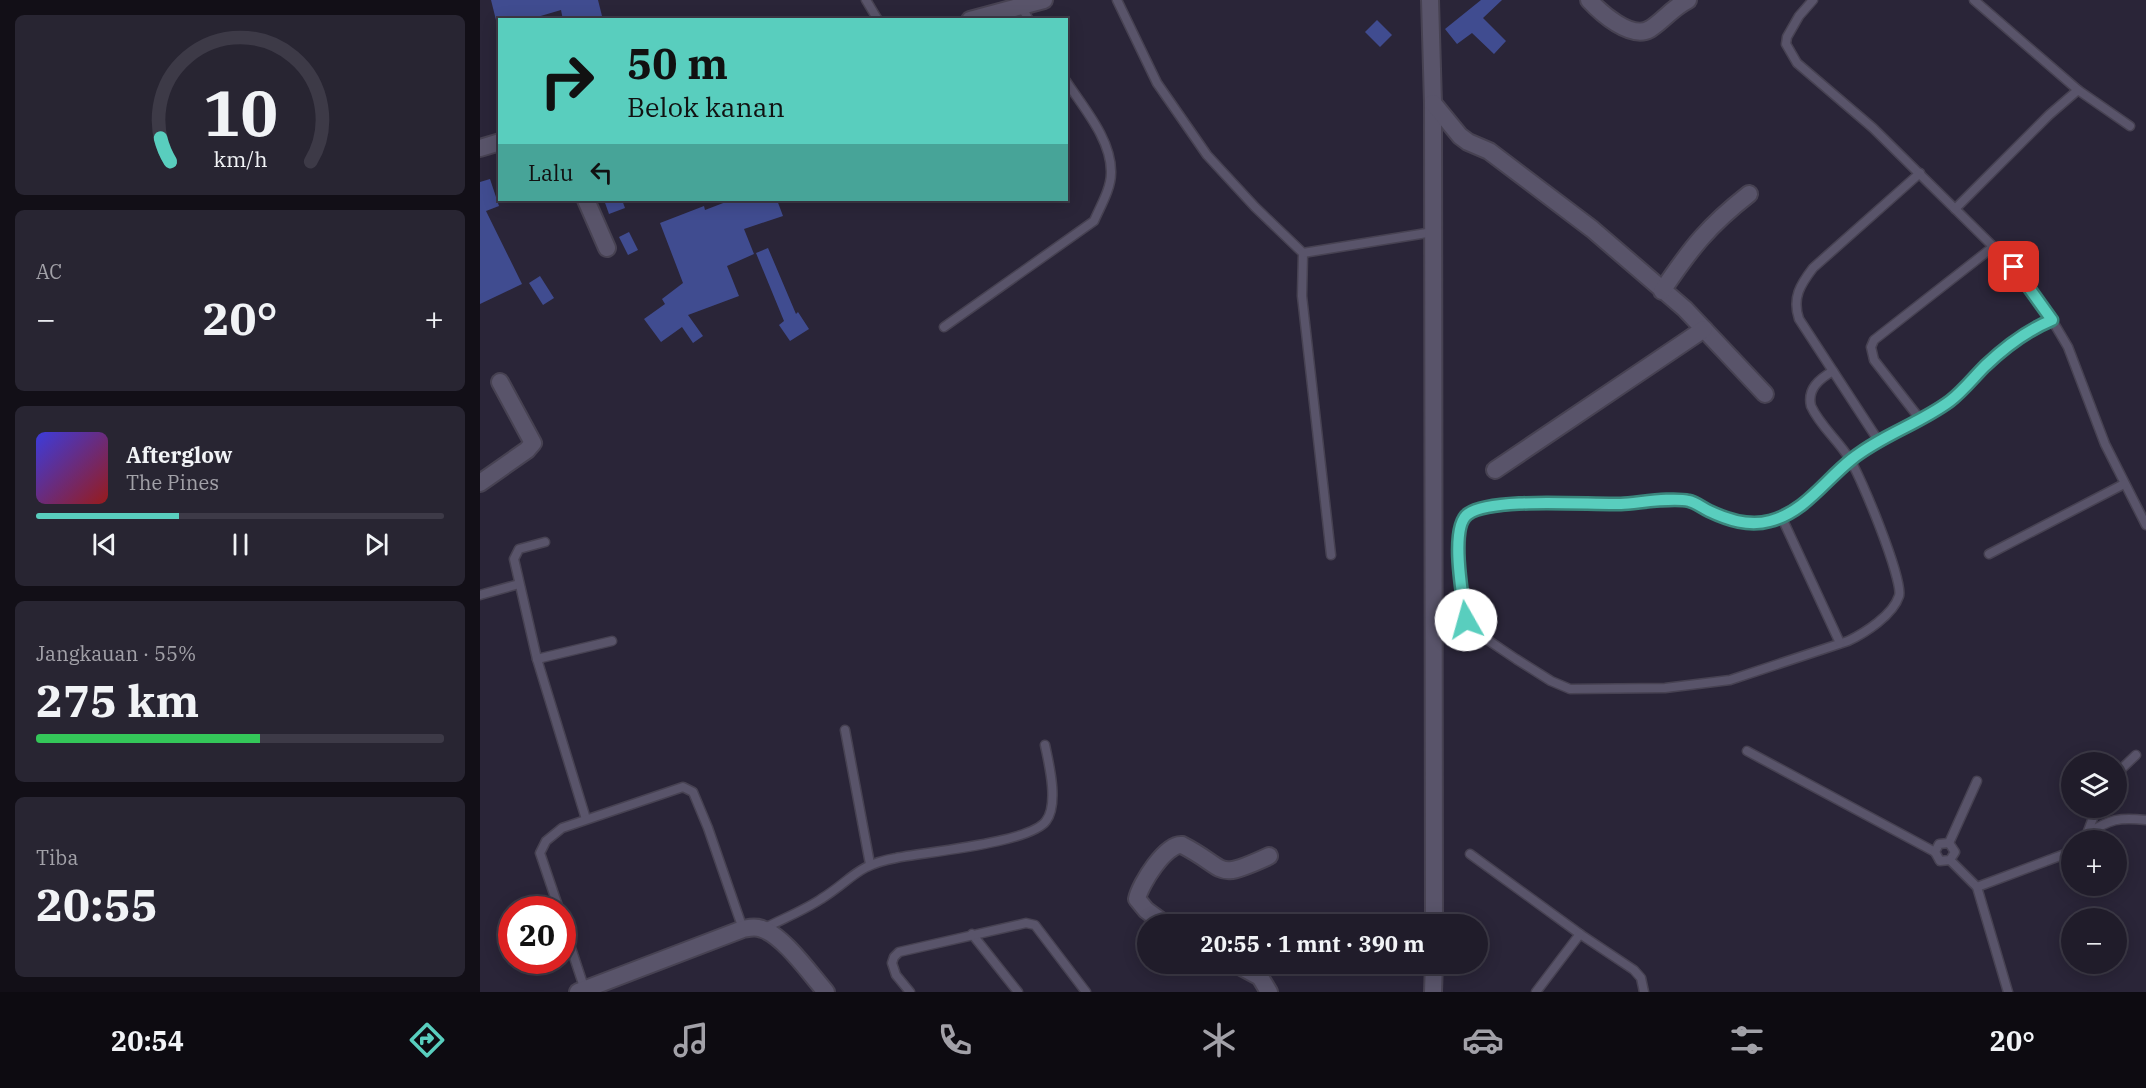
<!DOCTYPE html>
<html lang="id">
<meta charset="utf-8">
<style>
:root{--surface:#201c2a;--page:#282532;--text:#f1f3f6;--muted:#a2a1a8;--line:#3d3a47;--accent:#59cebe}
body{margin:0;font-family:"IBM Plex Serif",serif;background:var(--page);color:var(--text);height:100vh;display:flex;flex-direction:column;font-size:22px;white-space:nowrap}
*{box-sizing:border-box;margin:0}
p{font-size:20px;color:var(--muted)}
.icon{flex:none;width:33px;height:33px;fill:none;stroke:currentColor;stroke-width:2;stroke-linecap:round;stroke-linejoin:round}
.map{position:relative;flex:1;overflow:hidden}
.sheet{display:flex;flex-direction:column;gap:15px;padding:15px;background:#120f17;width:480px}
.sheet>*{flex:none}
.top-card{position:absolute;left:18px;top:18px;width:570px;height:183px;border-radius:0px;box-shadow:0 3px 15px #0003,0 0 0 2px var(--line);background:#59cebe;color:#111;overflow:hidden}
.buttons{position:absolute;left:1581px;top:752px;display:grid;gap:12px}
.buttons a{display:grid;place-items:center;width:66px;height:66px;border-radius:50%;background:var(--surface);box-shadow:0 3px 15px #0003,0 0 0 2px var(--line);font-size:30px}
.speed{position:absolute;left:18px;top:896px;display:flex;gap:12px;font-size:30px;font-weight:700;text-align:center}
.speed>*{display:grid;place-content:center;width:78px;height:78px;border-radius:50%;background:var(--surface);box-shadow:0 3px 15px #0003,0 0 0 2px var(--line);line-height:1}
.speed .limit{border:9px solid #d22;background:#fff;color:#111}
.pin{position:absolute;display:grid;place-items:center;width:51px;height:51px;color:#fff;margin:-26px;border-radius:12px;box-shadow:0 3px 9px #0006}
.me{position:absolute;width:66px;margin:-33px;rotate:353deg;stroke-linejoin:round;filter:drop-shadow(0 0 4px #0008)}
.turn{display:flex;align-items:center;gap:21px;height:126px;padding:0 30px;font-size:27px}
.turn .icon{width:78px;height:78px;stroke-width:2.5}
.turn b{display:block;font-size:42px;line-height:51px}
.then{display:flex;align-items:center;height:57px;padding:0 30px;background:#0003;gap:12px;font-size:22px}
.big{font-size:45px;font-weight:700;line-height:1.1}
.sheet .tile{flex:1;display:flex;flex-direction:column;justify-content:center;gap:9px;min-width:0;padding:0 21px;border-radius:9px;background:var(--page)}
.sheet .dial{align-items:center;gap:0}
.dial svg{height:156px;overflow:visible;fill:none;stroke:var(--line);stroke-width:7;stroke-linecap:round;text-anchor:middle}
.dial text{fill:var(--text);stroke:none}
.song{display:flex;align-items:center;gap:18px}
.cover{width:72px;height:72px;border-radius:9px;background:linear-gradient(135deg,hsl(240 70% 55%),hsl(0 70% 35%))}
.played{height:6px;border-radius:3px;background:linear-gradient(90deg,var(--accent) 35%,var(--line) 35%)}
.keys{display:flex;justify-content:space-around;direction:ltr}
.heat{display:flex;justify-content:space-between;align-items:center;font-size:33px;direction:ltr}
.charge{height:9px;border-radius:4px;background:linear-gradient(90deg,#34c759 55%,var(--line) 0)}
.trip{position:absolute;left:657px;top:914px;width:351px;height:60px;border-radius:30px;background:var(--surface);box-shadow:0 3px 15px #0003,0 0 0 2px var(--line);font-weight:700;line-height:60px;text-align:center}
.tab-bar{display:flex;height:96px;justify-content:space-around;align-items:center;background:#0d0b11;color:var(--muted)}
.tab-bar .icon{width:42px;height:42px}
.tab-bar .on{color:var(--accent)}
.tab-bar b{font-size:27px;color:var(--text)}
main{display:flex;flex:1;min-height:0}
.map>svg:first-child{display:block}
.building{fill:#404c90}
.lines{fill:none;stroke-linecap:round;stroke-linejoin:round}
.lane-casing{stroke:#474252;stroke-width:11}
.street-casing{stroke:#474252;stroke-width:20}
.lane{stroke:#59546a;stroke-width:8}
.street{stroke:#59546a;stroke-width:16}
.route-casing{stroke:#3a867c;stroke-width:15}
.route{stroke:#59cebe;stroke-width:10}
</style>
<main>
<section class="sheet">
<div class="tile dial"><svg viewBox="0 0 100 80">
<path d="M14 69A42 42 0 1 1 86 69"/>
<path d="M14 69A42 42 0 0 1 9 57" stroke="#59cebe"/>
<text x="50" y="56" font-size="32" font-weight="700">10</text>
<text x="50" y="72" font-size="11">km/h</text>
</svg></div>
<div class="tile"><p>AC</p>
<div class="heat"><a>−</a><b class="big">20°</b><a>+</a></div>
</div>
<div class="tile">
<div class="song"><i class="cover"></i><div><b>Afterglow</b><p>The Pines</p></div></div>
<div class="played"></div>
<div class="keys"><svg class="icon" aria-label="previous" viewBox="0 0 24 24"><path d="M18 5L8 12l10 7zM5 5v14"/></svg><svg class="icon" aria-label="pause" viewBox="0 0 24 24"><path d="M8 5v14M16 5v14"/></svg><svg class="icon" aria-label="next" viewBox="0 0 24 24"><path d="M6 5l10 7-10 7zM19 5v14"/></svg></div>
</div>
<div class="tile"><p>Jangkauan · 55%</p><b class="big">275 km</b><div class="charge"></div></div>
<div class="tile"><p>Tiba</p><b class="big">20:55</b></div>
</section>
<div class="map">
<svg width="1666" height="992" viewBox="0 0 1666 992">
<rect width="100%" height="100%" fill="#2a2538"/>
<g class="building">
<polygon points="11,0 118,0 123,20 83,20 81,10 47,20 16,20"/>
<polygon points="1001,0 1022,0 1003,18 1026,41 1014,54 992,33 977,44 965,29"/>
<polygon points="897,20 912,35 900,47 885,32"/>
<polygon points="10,179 19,206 6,211 42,284 0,304 0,182"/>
<polygon points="124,200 142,200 145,208 129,214"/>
<polygon points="251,200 297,200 303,216 264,229 274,254 247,266 259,296 208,315 223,336 213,343 202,327 181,342 164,319 185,304 182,299 203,283 180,223 224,206 225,210"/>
<polygon points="149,232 158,250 148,255 139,237"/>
<polygon points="288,248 316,314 318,312 329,329 310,341 299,325 304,321 276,253"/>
<polygon points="60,276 74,298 63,305 49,283"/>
</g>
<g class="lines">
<g class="lane-casing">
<g id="lane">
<polyline points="386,0 398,20"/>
<polyline points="637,0 677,83 727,155 775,207 823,253 822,296 851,555"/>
<polyline points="1333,0 1319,16 1307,37 1306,44 1317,63 1393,128 1534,267 1572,320"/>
<polyline points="1494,0 1598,90"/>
<polyline points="541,6 549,20"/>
<polyline points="1475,209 1569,115 1598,90 1650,126"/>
<polyline points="823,253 953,232"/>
<path d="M464,327L614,221C620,207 631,189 631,173C632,140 603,107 586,81"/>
<path d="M1353,371C1339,379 1327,389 1331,406C1340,426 1358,440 1369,458C1380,474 1424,581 1419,596C1413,615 1385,633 1368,641L1250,680L1185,688L1090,689L1071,681L1036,659L993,630L986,620L979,566L982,520L988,514L1001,509L1056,503L1120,504L1209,501L1255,522L1273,524L1302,518L1318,509L1371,459L1398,440L1469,402L1506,365L1557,326L1572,320L1588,347L1625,444L1666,525"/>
<polyline points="1440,419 1394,360 1391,347 1394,340 1513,247"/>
<path d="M1398,440L1319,319C1312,298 1320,285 1333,268L1440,173"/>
<polyline points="1302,518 1360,643"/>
<polyline points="1509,554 1644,484"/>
<polyline points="0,595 39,584"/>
<polyline points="57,659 34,559 39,549 65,542"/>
<polyline points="365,730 390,864"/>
<polyline points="1267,751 1455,852"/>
<polyline points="1636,774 1656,755"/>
<polyline points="106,819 57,659 132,641"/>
<path d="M1607,834C1630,819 1639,817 1666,820"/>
<polyline points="1602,840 1607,834 1617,807"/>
<polyline points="1469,843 1497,781"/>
<polygon points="1469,843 1475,852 1470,860 1460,861 1455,852 1459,844"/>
<polyline points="990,854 1100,934 1154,970 1161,978 1164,992"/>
<polyline points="1470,860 1497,887 1528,992"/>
<polyline points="1497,887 1585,854 1592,849"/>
<polyline points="79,909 60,853 66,841 82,828 203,787 213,792 228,828 263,929"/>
<polyline points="82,921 105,990"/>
<path d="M283,929C302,919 323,911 341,899C372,880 376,865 416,858C446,852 550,843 566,821C579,804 569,764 565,745"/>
<polyline points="492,934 538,992"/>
<polyline points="430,992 416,975 412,963 414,957 419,952 546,923 555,925 606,992"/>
<polyline points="1056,992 1100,934"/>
</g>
</g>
<g class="street-casing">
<g id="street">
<polyline points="950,0 953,103 954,924"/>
<path d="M1109,0C1121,13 1151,40 1170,29C1184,20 1192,8 1208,0"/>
<polyline points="490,20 564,0"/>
<polyline points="953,103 980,136 988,142 1009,151 1112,229 1205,309 1285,394"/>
<polyline points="0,148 20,142"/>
<polyline points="106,200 127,248"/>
<path d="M1182,291C1211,248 1228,226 1269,194"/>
<polyline points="1015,470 1224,329"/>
<polyline points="0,483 47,450 53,443 20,382"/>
<path d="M685,924L666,910L657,899C660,884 686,843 702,845C749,869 733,882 789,856"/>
<polyline points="754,963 780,977 789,992"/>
<path d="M98,992L263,929C269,928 275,926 282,929C303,935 331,975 346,992"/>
<polyline points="953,992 954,963"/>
</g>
</g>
<use href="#lane" class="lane"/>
<use href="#street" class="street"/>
</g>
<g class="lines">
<g class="route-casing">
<path id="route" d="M986,620C983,599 969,527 988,514C1013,497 1107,505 1141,504C1159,503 1192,497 1209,501C1215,502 1223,508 1229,511C1248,520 1269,527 1290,521C1325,512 1345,480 1372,459C1402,435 1439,424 1470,401C1483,391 1493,378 1505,366C1524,348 1548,330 1572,320L1534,267"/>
</g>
<use href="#route" class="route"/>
</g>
</svg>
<div class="buttons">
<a><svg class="icon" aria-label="layers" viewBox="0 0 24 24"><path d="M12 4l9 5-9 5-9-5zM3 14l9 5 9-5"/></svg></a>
<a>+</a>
<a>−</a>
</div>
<div class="speed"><div class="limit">20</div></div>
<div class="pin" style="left:1534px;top:267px;background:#d93025"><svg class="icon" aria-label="arrive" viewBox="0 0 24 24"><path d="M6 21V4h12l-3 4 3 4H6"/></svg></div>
<svg class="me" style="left:986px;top:620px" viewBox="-20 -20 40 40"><circle r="19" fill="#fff"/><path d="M0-13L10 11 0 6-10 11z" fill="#59cebe"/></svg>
<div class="trip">20:55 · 1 mnt · 390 m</div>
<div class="top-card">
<div class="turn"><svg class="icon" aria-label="right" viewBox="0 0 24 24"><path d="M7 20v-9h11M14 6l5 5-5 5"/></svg><div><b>50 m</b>Belok kanan</div></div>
<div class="then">Lalu<svg class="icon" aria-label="left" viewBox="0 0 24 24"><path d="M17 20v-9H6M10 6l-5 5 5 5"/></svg></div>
</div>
</div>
</main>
<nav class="tab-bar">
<b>20:54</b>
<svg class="icon on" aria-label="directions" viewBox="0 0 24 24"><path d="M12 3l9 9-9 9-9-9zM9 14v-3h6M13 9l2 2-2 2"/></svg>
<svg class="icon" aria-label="music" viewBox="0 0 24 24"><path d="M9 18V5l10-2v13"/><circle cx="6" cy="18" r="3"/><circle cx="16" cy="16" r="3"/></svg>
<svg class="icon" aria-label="phone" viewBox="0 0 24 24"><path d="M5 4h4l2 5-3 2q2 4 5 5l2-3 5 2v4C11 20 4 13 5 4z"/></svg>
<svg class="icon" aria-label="climate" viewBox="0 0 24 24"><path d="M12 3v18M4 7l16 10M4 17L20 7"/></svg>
<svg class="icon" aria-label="car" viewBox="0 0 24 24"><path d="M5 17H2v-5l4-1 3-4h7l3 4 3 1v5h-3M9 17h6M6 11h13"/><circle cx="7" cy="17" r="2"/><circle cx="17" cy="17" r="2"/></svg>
<svg class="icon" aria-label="filters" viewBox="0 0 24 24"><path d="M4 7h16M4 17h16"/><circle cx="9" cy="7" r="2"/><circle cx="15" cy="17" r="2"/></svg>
<b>20°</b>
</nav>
